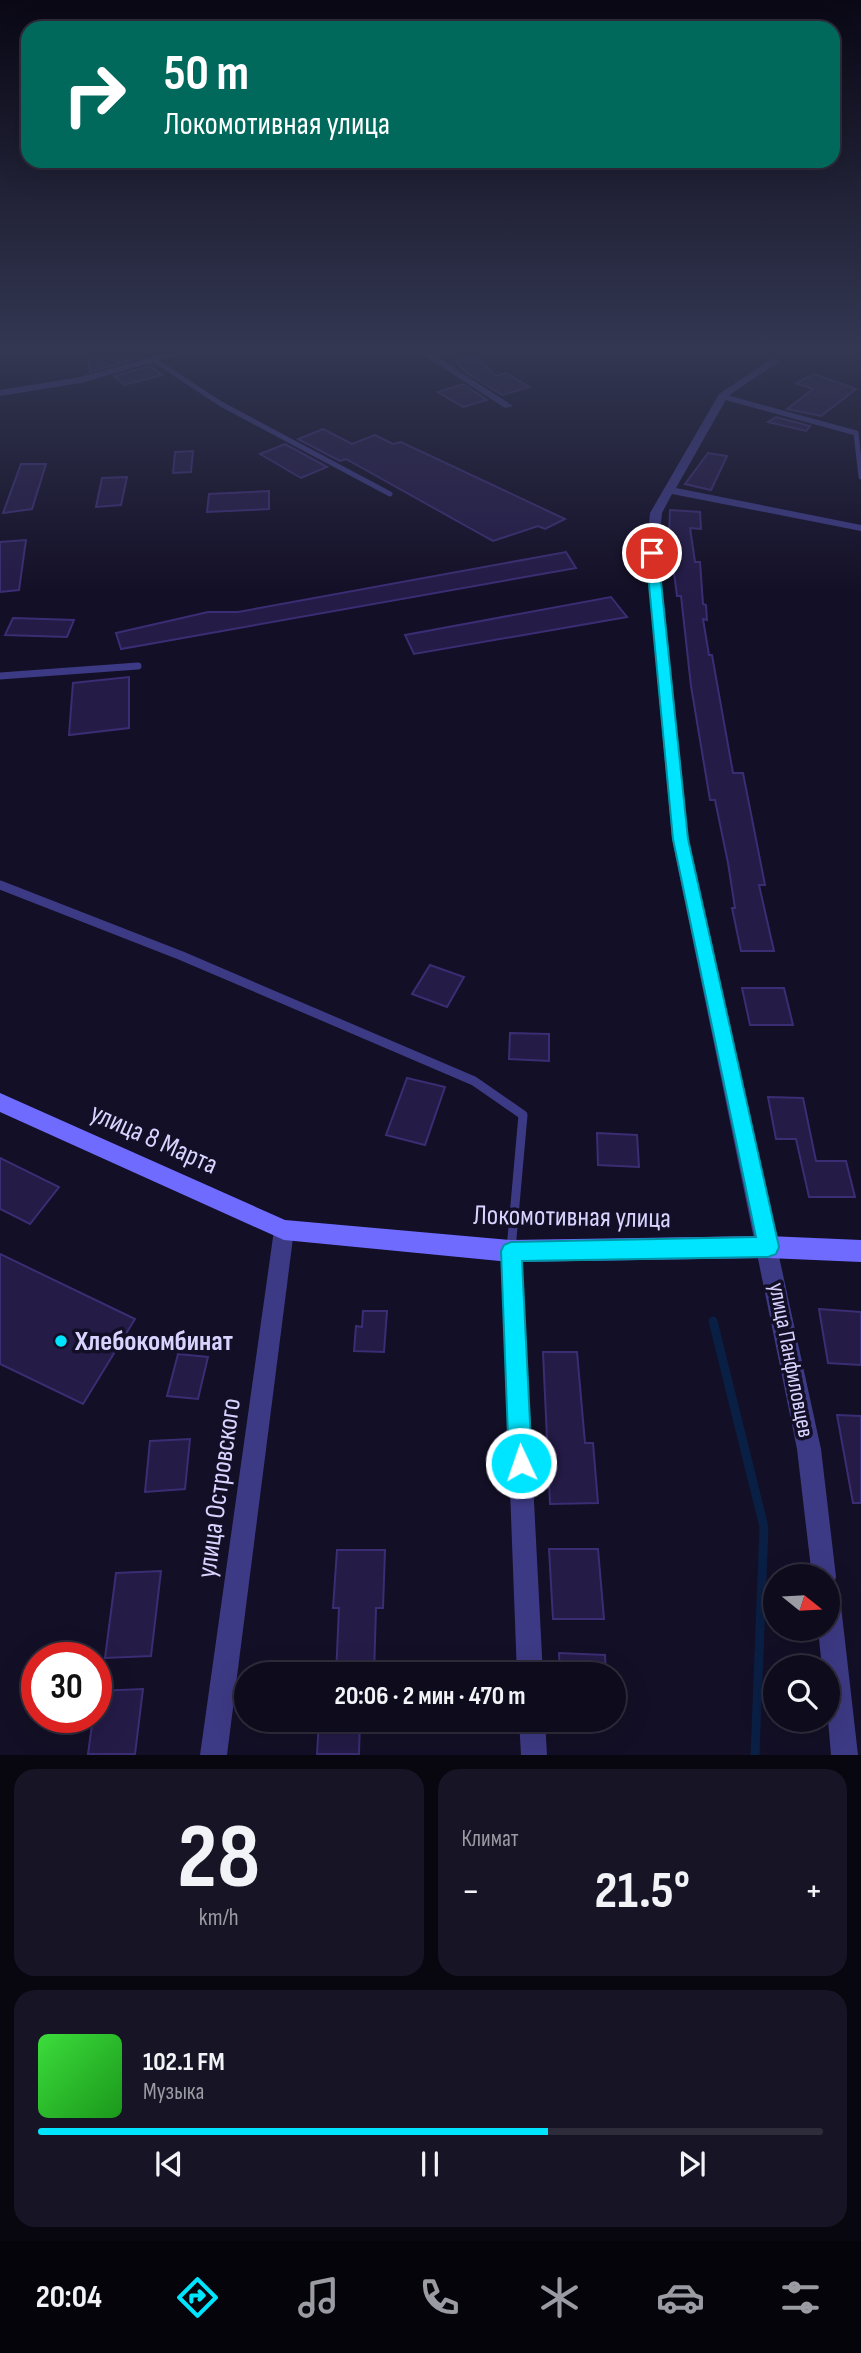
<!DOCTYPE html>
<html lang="ru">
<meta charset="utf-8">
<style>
:root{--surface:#0e0b1c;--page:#171425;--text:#f1f3f6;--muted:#9b9ba3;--line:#2e2b3b;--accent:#00e5ff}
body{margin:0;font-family:"Sofia Sans Condensed",sans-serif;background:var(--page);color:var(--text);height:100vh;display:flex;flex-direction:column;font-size:26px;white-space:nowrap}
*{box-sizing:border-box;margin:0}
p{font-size:23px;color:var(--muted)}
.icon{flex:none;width:38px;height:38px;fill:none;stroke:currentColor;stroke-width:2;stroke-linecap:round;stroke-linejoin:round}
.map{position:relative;height:1755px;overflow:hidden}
.panel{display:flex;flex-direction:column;gap:14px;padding:14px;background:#08060f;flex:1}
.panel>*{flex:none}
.top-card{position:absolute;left:21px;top:21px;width:819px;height:147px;border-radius:21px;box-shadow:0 7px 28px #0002,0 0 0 2px var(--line);background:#00695c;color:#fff;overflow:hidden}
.needle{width:46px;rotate:108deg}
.controls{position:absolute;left:763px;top:1564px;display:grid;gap:14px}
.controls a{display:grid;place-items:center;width:77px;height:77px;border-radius:50%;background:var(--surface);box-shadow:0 7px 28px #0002,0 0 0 2px var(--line);font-size:35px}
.speed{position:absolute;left:21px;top:1642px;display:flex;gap:14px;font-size:35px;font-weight:700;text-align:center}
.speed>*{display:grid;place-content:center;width:91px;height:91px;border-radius:50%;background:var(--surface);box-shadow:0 7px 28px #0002,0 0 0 2px var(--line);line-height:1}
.speed .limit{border:10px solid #d22;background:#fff;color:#111}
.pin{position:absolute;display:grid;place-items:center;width:60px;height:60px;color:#fff;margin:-30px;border:4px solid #fff;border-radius:50%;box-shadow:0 2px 7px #0007}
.me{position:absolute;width:77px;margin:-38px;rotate:357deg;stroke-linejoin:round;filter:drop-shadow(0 0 5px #0008)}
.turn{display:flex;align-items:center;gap:24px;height:147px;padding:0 28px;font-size:32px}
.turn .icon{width:91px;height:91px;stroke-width:2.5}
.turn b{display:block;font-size:49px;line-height:60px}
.big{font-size:52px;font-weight:700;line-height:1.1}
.panel .tile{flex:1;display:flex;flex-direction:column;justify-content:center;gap:10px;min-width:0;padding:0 24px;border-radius:21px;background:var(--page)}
.panel .dial{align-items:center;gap:0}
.dial b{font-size:91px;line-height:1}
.song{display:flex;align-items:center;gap:21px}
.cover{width:84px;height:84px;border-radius:10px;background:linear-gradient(135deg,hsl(120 70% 55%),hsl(120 70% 35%))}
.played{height:7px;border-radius:4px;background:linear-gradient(90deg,var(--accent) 65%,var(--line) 65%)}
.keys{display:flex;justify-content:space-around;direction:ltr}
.heat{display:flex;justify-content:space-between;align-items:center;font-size:38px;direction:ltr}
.panel .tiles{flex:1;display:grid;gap:14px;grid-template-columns:1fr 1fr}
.tile:last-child{grid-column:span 2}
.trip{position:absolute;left:234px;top:1662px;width:392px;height:70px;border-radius:35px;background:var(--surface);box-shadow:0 7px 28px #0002,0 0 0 2px var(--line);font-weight:700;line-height:70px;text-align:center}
.tabs{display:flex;height:112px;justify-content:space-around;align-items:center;background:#06040b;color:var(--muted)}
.tabs .icon{width:49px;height:49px}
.tabs .active{color:var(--accent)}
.tabs b{font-size:32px;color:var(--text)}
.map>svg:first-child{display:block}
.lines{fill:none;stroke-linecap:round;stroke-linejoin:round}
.stream{stroke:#0a1f44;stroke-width:9}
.building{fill:#241b47;stroke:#3b2d73;stroke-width:2}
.lane-far2{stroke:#3d3a85;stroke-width:5}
.lane-far1{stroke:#3d3a85;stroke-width:7}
.lane{stroke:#3d3a85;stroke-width:9}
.street{fill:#3d3a85;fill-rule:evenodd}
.secondary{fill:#6f6bff;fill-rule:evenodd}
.route{fill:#00e5ff;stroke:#0095a6;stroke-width:2}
.poi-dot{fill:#00e5ff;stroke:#130f26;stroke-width:2.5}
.labels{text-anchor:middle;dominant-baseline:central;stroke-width:7;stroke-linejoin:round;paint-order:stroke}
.street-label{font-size:23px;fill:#d9d4ff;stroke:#130f26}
.near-street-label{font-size:28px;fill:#d9d4ff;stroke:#130f26}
.near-poi-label{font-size:28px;font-weight:bold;fill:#d9d4ff;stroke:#130f26;text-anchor:start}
</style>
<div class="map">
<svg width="861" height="1755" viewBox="0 0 861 1755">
<rect width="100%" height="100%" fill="#130f26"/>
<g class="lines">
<polyline class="stream" points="713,1321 764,1527 755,1755"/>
</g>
<g class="building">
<polygon points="87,347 128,347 140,358 90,372"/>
<polygon points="476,358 496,376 506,373 529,387 502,395 467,373 455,361"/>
<polygon points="150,366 162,375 124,385 114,376"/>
<polygon points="814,374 856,389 821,416 787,409 813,389 796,383"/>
<polygon points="463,384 487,400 463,407 438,392"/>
<polygon points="776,417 810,426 806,431 768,422"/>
<polygon points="323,429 352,444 375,435 393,444 401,442 565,519 545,529 538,526 493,541 355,464 346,459 340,461 298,439"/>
<polygon points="285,444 327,467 301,478 260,454"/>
<polygon points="193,451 191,472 173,473 175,452"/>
<polygon points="708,453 727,456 711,490 685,484"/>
<polygon points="21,464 46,464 32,509 3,513"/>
<polygon points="127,477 121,505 96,507 102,478"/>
<polygon points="269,491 269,509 207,512 209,494"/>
<polygon points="670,510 700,512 701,529 690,528 695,562 700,562 703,604 706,605 707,620 703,619 709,655 712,655 733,773 743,773 765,885 759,885 774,951 741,951 732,908 735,908 728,863 715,800 710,800 691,686 681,596 677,596 669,534"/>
<polygon points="26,540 19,590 0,592 0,542"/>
<polygon points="566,552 576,568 121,649 116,633 208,612 238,612"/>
<polygon points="611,597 627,617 414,654 405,635"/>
<polygon points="13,618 74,620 67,637 5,635"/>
<polygon points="129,677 129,728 69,735 73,683"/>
<polygon points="430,965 464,977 447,1007 412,994"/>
<polygon points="742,988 784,988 793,1025 750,1025"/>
<polygon points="510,1033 549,1034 549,1061 509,1059"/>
<polygon points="407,1078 445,1087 425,1145 386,1135"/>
<polygon points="768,1097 803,1098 816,1161 846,1161 855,1197 809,1197 796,1139 776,1139"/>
<polygon points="597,1133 637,1135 639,1167 598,1165"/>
<polygon points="0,1158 59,1187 30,1224 0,1209"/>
<polygon points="0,1254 135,1319 83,1404 0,1364"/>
<polygon points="819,1309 861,1312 861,1365 828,1363"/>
<polygon points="363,1311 387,1311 384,1352 354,1351 356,1326 362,1327"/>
<polygon points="543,1352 577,1352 585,1443 593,1443 598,1503 550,1504"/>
<polygon points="178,1354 208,1357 198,1399 167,1396"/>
<polygon points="837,1415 861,1416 861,1503 853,1503"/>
<polygon points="190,1439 185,1489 145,1492 150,1441"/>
<polygon points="549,1549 598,1549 604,1619 553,1619"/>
<polygon points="337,1550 385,1550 383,1608 376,1608 374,1675 336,1675 339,1608 333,1608"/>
<polygon points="161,1571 151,1656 105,1658 116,1573"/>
<polygon points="559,1653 605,1655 606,1675 560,1675"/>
<polygon points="143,1689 135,1754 88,1754 93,1717 96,1717 96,1691"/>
<polygon points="319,1720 360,1720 359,1754 317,1754"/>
</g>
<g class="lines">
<g class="lane-far2">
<polyline points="154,360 221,404 390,494"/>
<polyline points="728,398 856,433 861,477"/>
</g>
<polyline class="lane-far1" points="0,676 138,666"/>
<polyline class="lane" points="0,885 182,956 474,1081 523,1115 511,1249"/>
<g class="street">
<polygon points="189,347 205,347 81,383 0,396 0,390 80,377"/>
<polygon points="411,347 422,347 513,406 505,408"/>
<polygon points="773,358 781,360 728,396 676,488 861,525 861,531 672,494 662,513 658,553 688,839 821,1449 836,1577 833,1586 828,1588 828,1577 812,1577 797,1449 672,839 646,553 650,513 719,394"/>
<polygon points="284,1221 291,1223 294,1230 227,1755 200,1755 274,1230 277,1223"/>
<polygon points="511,1241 518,1244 521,1251 543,1675 517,1675 501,1251 504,1244"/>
<polygon points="828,1594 837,1597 841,1606 858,1755 831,1755 828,1720 828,1668 822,1668 818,1629 828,1629"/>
<polygon points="519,1720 545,1720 547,1755 521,1755"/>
</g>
<polygon class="secondary" points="0,1093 285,1220 511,1240 768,1236 861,1240 861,1262 768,1258 511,1262 284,1240 0,1112"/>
</g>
<linearGradient id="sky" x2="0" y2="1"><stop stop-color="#0a0815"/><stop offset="0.59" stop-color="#333752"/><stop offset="1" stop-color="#333752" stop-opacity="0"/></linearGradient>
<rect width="861" height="593" fill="url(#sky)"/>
<polygon class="route" points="652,549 658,553 688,839 779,1247 776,1254 768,1257 522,1261 532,1463 529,1471 521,1475 512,1471 509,1463 501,1251 504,1245 511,1242 756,1237 673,839 646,553"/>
<circle class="poi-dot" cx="61" cy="1341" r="7"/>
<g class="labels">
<g class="street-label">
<text transform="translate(791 1360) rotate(79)">улица Панфиловцев</text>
</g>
<g class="near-street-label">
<text transform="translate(154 1139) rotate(24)">улица 8 Марта</text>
<text transform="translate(572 1217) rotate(1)">Локомотивная улица</text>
<text transform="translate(219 1488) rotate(-82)">улица Островского</text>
</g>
<g class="near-poi-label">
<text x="75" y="1341">Хлебокомбинат</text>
</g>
</g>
</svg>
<div class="controls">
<a><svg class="needle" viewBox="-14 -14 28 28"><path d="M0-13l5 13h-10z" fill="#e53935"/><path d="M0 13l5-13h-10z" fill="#9b9ba3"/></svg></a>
<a><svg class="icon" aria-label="search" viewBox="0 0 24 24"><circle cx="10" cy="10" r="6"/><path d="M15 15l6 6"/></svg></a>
</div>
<div class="speed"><div class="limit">30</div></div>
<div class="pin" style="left:652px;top:553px;background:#d93025"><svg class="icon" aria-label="arrive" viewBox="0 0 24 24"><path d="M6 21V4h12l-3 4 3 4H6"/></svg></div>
<svg class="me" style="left:521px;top:1463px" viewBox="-20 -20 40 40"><circle r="17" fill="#00e5ff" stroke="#fff" stroke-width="3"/><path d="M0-11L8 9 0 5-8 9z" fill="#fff"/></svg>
<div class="trip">20:06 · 2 мин · 470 m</div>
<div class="top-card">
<div class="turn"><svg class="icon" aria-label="right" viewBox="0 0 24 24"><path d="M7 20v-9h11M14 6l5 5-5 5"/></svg><div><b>50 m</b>Локомотивная улица</div></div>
</div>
</div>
<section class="panel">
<div class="tiles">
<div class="tile dial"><b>28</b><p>km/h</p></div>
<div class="tile"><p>Климат</p>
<div class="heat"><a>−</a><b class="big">21.5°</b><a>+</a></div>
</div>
<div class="tile">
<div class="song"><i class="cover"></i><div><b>102.1 FM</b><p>Музыка</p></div></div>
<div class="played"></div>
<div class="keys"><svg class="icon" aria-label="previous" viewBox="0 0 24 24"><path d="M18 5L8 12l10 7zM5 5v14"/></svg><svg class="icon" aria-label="pause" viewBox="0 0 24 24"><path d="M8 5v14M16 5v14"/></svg><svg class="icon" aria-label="next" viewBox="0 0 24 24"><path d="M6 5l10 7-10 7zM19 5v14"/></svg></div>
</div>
</div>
</section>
<nav class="tabs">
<b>20:04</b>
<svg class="icon active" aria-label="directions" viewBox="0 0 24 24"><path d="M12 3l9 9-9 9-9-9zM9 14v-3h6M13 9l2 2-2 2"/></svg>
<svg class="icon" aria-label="music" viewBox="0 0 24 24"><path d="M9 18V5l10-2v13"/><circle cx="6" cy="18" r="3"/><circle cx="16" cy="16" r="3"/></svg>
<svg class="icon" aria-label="phone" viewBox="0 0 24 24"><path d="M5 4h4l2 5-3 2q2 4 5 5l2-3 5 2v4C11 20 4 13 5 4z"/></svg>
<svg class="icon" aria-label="climate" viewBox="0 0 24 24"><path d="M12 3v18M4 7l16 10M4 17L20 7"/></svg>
<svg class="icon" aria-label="car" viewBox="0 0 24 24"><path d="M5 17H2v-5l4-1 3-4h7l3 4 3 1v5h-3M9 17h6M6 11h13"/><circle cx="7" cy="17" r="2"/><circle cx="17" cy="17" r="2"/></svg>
<svg class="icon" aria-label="filters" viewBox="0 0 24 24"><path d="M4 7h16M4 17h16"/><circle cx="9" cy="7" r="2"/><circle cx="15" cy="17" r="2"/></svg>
</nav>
